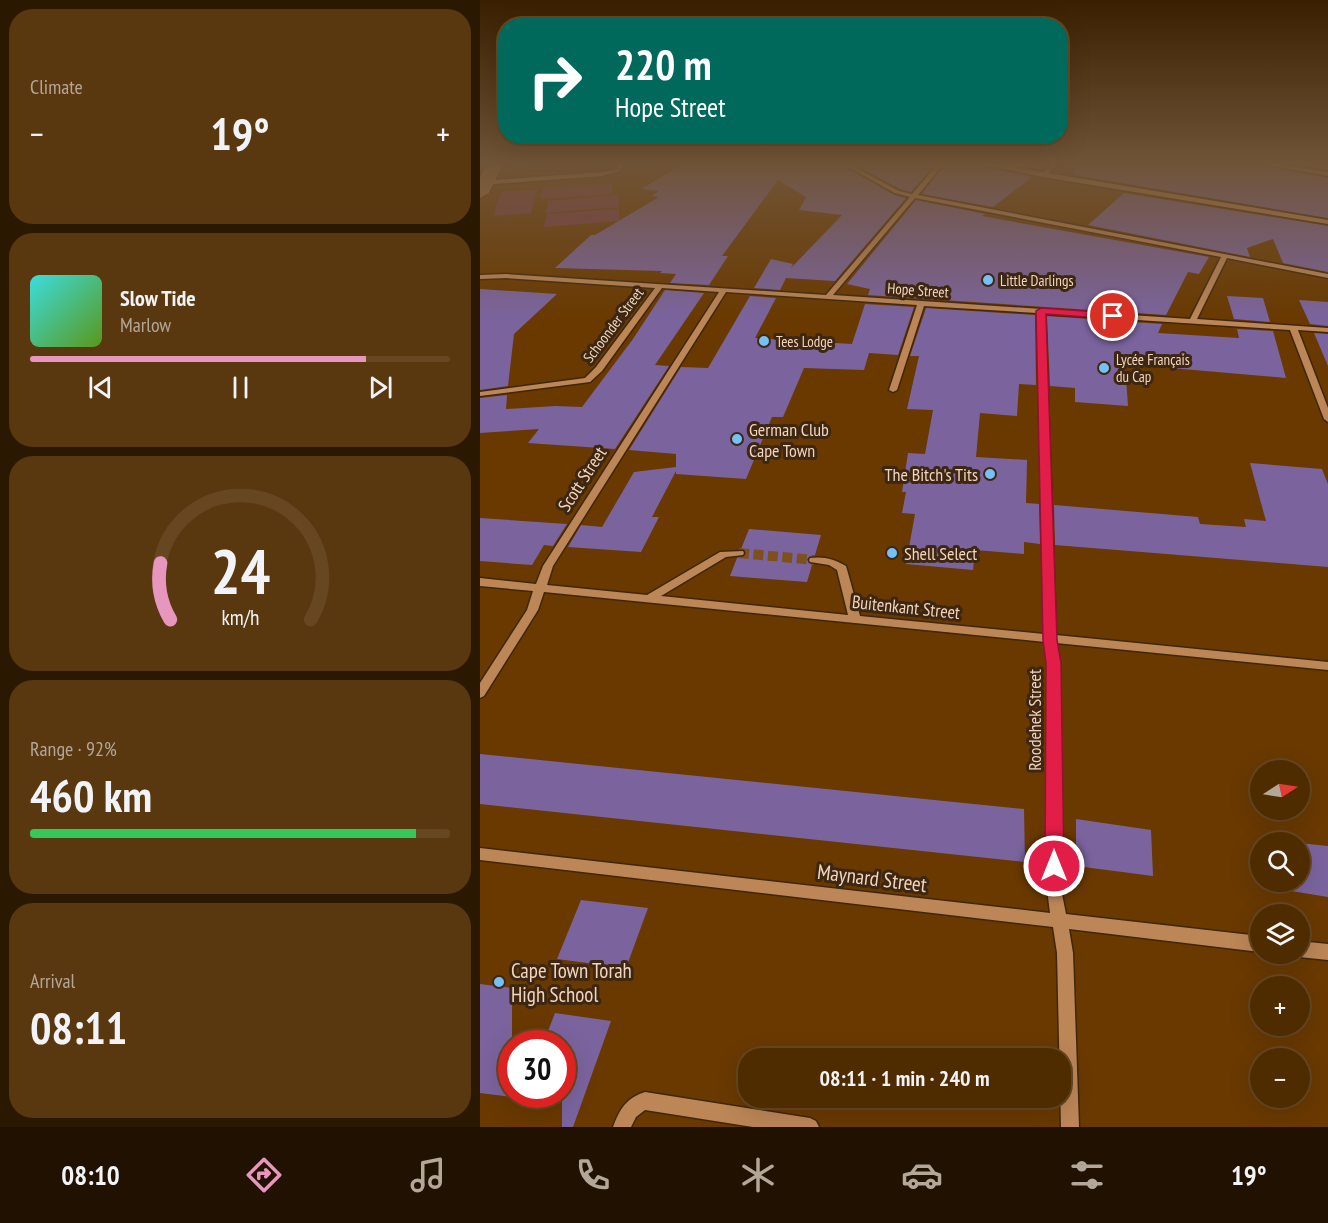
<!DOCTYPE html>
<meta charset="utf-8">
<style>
:root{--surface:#4f2b00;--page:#59370f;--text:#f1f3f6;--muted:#b3a799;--line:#664722;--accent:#e797bd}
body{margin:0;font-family:"PT Sans Narrow",sans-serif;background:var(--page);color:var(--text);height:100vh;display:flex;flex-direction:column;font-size:22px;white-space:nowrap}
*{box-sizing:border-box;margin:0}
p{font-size:20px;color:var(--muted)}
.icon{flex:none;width:33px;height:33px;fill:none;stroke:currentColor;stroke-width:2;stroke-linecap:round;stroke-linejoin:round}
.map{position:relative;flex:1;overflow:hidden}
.sheet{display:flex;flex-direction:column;gap:9px;padding:9px;background:#2b1800;width:480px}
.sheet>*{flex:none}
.top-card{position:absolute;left:18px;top:18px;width:570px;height:126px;border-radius:24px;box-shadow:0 6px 24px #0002,0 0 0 2px var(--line);background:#00695c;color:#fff;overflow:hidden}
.needle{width:39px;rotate:78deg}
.controls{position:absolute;left:770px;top:760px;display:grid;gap:12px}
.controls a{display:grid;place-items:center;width:60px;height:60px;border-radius:50%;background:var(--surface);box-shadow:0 6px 24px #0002,0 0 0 2px var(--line);font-size:30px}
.speed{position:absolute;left:18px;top:1030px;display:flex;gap:12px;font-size:30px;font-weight:700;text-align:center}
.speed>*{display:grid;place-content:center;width:78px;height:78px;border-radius:50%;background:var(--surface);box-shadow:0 6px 24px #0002,0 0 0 2px var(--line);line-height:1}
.speed .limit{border:9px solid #d22;background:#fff;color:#111}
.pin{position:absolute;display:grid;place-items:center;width:51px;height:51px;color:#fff;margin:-26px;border:3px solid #fff;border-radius:50%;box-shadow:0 2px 6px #0007}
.me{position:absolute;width:66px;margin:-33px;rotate:0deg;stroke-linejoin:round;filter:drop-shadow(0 0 4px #0008)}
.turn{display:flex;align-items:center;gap:21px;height:126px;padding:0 18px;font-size:27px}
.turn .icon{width:78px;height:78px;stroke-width:2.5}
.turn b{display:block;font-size:42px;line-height:51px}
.big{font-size:45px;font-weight:800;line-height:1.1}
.sheet .card{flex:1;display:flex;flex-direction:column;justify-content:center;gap:9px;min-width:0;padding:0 21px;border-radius:24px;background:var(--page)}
.sheet .dial{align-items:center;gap:0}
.dial svg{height:156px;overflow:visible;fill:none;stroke:var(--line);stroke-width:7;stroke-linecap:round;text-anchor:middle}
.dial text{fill:var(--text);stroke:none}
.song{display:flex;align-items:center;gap:18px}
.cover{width:72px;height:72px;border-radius:9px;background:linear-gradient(135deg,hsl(180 70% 55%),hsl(90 70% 35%))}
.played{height:6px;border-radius:3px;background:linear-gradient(90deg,var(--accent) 80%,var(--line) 80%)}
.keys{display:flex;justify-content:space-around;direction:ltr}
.heat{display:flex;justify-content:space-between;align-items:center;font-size:33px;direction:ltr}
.charge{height:9px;border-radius:4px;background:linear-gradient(90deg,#34c759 92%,var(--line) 0)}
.trip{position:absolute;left:258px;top:1048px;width:333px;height:60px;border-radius:24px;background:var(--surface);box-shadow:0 6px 24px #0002,0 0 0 2px var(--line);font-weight:800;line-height:60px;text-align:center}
.tabs{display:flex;height:96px;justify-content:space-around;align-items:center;background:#201100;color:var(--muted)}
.tabs .icon{width:42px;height:42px}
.tabs .on{color:var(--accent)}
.tabs b{font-size:27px;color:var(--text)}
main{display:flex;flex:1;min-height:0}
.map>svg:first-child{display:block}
.green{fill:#793c4f}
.building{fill:#7b649e}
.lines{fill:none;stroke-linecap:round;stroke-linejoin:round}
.minor-tunnel{stroke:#7e501c;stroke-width:10;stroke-dasharray:10 4.5;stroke-linecap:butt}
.minor-casing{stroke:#40260c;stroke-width:3}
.major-casing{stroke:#40260c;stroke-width:2}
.minor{fill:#bc8657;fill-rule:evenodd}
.major{fill:#b27b49;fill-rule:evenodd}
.route{fill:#e11d48;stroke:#92132f;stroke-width:1.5}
.poi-dot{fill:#75c0f6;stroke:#3d2713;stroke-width:2}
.labels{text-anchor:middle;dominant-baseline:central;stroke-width:6;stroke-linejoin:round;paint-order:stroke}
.far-poi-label{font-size:15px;fill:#f3d5bd;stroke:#3d2713;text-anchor:start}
.far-street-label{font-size:15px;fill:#f3d5bd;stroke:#3d2713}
.poi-label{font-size:18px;fill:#f3d5bd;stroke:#3d2713;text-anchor:start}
.street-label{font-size:18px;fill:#f3d5bd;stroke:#3d2713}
.near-street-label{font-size:21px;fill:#f3d5bd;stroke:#3d2713}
.near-poi-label{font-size:21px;fill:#f3d5bd;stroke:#3d2713;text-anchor:start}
</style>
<main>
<section class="sheet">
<div class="card"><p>Climate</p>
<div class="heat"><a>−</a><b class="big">19°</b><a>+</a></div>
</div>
<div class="card">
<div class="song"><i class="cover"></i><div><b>Slow Tide</b><p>Marlow</p></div></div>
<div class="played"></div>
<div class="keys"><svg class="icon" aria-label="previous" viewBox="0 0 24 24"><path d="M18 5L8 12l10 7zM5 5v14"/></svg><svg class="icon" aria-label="pause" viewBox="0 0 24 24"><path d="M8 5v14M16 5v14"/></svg><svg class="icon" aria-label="next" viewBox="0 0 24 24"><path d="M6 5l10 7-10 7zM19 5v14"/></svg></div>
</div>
<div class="card dial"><svg viewBox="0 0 100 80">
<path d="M14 69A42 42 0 1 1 86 69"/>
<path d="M14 69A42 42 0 0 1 9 40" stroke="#e797bd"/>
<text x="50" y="56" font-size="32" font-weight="700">24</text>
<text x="50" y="72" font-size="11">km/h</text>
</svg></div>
<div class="card"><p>Range · 92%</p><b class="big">460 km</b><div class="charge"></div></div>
<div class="card"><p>Arrival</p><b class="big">08:11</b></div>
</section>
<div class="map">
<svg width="848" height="1127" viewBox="0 0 848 1127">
<rect width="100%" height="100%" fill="#693900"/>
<g class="green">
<polygon points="132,183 132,194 61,199 63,188"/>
<polygon points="57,190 51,213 13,216 21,192"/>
<polygon points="139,195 139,207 66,213 68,201"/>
<polygon points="139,209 139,221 64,227 67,214"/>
</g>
<g class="building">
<polygon points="207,162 357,162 414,195 426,198 355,281 306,278 300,290 274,288 291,259 313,264 311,268 362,215 319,210 326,197 298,180 242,256 248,256 229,285 190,283 196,274 180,273 182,271 75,268 111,235 115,235 179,197 171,196 179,191 161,189"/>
<polygon points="370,162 457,162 431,192 420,189"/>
<polygon points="467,162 487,162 552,177 513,207 442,194"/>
<polygon points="518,162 571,162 562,170"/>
<polygon points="595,162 766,162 848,178 848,218 594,175"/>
<polygon points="799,162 848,162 848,170"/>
<polygon points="644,193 848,226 848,272 803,263 793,239 767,248 770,257 608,225"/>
<polygon points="436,200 505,214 502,216 729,257 719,274 708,272 686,315 388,295 390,289 367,284"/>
<polygon points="0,289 77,294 34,334 28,386 0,390"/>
<polygon points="185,290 224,293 175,365 189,366 135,449 48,443 59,429 0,433 0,398 27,395 26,409 75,406 102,407 153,339"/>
<polygon points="270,296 296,298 275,338 372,344 385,304 434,307 418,355 389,353 384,370 324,368 303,417 292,417 266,479 196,474 196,471 172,517 179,517 161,552 88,547 101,525 122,527 154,472 196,467 196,454 149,450 201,367 228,368"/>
<polygon points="747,296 783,298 790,322 754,319"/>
<polygon points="819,300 848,302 848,326 830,324"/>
<polygon points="446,308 555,315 556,385 539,384 537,416 500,413 496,457 547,460 546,503 559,504 560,544 544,542 544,554 495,550 493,570 426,564 435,514 422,513 426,492 422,492 428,453 445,454 453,410 427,409 439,356 430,356"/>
<polygon points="567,316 682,324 678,333 759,338 757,329 793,331 806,378 645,364 648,406 595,402 595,388 570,386"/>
<polygon points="834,333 848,334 848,366"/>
<polygon points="770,463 842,469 848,484 848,567 575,545 574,505 718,517 720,524 766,527 764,519 786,521"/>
<polygon points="0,518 87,524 73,546 64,545 52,565 0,561"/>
<polygon points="269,529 341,535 335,555 327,559 332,565 327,582 250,576 257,558 266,554 265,550 261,549"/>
<polygon points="0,754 544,809 545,862 0,804"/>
<polygon points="596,819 671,830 673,876 596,866"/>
<polygon points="819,843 848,846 848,897 799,889 798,882 819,882"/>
<polygon points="101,900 168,908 146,968 77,959"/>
<polygon points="0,984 32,988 32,1097 0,1093"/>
<polygon points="75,1013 131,1021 93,1127 82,1127 82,1044 63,1044"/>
</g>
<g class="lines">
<polyline class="minor-tunnel" points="259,553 334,560"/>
<g class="minor-casing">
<g id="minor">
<polygon points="138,162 143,162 141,171 122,176 0,185 0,181 122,172 137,169"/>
<path d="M359,162H365L419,191L432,194L460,162H465L438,195L848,274V278L747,258L717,319L848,328V332L818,330L848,408V422L844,419L810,330L565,314L576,635L848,662V670L576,643L580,663L581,889L586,914L780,936V952L589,929L593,953L599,1127H581L577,953L573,927L0,860V848L570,913L567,889L568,663L565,642L64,592L58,610L4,696L0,698V683L47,610L53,591L0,586V578L56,584L63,566L239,292L182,288L122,371L110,382L0,396V392L105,378L116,367L175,288L26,278L0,279V275L26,274L346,295L430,197L415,193ZM435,198L741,257L710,319L353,295ZM246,292L437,305L409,390L413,392L417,390L444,306L557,313L564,634L380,616L366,566C355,559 343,556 330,558L329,560L330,562L349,565L357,570L368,615L181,596L246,557L263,555L264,553L263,551L240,552L167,595L67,585L73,566Z"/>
<polygon points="489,162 502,162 563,172 575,162 581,162 568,173 848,220 848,224 563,177"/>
<polygon points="768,162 782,162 848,172 848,176"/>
<polygon points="819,941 848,944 848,960 819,957 813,954 819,954"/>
<path d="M165,1092L330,1118L336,1121L339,1127H273L165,1110L156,1117L151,1127H133C140,1109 146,1098 165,1092Z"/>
</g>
</g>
<g class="major-casing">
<polygon id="major" points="8,162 24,162 9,193 0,198 0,177"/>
</g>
<use href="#minor" class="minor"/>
<use href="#major" class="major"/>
</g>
<linearGradient id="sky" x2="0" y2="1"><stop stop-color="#3a1f00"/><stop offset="0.51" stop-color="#705437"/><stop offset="1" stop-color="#705437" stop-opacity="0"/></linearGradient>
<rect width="848" height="320" fill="url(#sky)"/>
<polygon class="route" points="561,308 633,313 637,316 633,319 566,314 577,640 581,663 584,866 581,872 574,875 567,872 565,866 566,663 563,640 556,311"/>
<g class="poi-dot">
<circle cx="508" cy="280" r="6"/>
<circle cx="284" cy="341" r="6"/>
<circle cx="624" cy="368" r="6"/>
<circle cx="257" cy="439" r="6"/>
<circle cx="510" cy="474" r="6"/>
<circle cx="412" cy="553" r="6"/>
<circle cx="19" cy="982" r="6"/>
</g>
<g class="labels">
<g class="far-poi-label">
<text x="520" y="280">Little Darlings</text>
<text x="296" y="341">Tees Lodge</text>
<text x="636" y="359">Lycée Français<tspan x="636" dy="17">du Cap</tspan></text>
</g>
<g class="far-street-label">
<text transform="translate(438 290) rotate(4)">Hope Street</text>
<text transform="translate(133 325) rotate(-53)">Schoonder Street</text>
</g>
<g class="poi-label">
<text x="269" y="429">German Club<tspan x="269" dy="21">Cape Town</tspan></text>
<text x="498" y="474" text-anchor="end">The Bitch's Tits</text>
<text x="424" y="553">Shell Select</text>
</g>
<g class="street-label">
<text transform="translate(102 479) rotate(-57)">Scott Street</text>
<text transform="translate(426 607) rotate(6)">Buitenkant Street</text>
<text transform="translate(554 720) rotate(-90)">Roodehek Street</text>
</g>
<g class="near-street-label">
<text transform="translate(392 878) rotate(7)">Maynard Street</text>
</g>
<g class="near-poi-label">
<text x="31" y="970">Cape Town Torah<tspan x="31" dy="24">High School</tspan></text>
</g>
</g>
</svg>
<div class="controls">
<a><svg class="needle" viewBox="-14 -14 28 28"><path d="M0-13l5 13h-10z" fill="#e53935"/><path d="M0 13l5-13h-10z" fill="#b3a799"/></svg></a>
<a><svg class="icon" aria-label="search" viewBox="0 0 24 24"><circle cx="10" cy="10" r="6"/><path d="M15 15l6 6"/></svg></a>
<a><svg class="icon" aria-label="layers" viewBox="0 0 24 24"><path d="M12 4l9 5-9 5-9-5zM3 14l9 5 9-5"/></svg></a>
<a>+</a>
<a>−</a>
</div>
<div class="speed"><div class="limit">30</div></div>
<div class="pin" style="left:633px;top:316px;background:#d93025"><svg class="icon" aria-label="arrive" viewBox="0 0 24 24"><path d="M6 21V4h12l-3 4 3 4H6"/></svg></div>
<svg class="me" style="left:574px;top:866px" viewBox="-20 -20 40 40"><circle r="17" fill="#e11d48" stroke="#fff" stroke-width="3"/><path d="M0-11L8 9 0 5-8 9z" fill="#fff"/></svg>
<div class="trip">08:11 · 1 min · 240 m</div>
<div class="top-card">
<div class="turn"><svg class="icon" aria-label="right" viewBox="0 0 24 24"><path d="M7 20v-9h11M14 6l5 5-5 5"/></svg><div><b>220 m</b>Hope Street</div></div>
</div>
</div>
</main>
<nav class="tabs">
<b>08:10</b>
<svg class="icon on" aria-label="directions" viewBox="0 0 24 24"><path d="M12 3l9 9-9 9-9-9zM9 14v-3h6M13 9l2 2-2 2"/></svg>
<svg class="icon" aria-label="music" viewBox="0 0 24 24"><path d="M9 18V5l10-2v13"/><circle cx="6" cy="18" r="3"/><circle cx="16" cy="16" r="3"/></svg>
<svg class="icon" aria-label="phone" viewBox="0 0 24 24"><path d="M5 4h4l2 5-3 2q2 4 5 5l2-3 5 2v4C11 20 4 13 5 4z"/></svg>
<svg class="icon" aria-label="climate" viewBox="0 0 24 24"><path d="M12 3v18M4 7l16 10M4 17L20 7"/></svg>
<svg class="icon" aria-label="car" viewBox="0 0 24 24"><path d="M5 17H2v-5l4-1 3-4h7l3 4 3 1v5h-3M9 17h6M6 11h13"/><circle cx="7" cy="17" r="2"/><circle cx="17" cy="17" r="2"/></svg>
<svg class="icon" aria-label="filters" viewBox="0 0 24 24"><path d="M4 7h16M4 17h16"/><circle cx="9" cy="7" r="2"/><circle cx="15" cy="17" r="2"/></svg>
<b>19°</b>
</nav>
